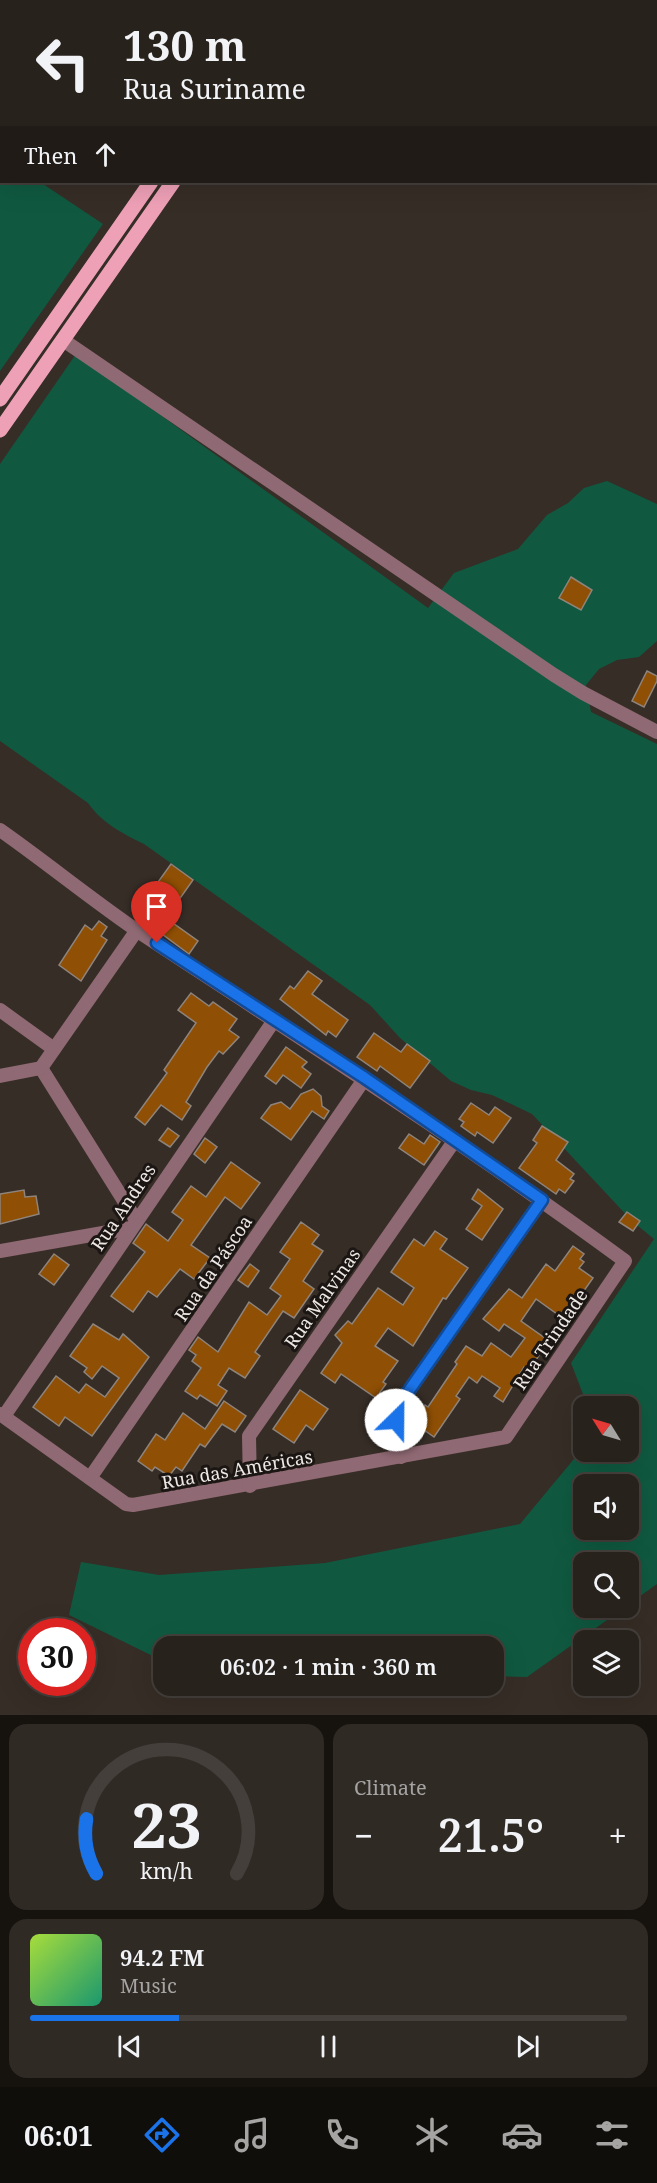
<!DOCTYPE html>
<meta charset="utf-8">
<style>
:root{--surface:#28221c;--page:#302a25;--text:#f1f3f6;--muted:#a5a4a3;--line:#443f3b;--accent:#1a73e8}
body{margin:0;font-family:"Noto Serif",serif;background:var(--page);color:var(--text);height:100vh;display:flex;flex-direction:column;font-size:22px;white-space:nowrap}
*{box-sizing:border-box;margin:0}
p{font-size:20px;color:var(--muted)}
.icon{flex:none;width:33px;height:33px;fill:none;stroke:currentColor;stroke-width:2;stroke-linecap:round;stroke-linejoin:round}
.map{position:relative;height:1715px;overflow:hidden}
.sheet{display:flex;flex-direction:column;gap:9px;padding:9px;background:#16130f;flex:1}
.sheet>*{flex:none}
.guide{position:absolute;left:0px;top:0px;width:657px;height:183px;box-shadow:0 6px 24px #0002,0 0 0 2px var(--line);background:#28221c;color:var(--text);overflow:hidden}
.needle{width:39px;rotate:307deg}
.controls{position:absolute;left:573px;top:1396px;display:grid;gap:12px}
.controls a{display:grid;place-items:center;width:66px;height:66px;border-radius:12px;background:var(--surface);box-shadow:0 6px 24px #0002,0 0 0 2px var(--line);font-size:30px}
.speed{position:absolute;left:18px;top:1618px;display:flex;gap:12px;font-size:30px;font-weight:700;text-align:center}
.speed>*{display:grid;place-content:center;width:78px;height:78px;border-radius:50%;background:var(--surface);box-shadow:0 6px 24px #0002,0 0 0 2px var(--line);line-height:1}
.speed .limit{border:9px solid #d22;background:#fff;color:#111}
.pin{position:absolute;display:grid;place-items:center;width:51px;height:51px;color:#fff;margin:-62px -26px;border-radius:50% 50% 50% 0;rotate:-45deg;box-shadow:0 0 6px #0007}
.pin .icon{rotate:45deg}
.me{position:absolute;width:66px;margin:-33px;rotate:23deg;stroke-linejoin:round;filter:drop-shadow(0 0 4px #0008)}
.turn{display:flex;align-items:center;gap:21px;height:126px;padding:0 24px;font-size:27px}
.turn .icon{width:78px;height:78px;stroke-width:2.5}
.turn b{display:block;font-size:42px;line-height:51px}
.then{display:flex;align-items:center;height:57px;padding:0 24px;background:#0003;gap:12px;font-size:22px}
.big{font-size:45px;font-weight:600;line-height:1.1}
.sheet .widget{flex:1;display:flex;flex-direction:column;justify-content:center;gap:9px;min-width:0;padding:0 21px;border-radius:18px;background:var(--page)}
.sheet .dial{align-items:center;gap:0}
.dial svg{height:156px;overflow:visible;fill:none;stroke:var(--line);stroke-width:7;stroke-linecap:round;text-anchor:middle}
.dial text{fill:var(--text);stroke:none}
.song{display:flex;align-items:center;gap:18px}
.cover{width:72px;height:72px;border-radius:9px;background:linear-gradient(135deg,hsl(80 70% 55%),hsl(160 70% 35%))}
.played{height:6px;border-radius:3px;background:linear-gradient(90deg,var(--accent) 25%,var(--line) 25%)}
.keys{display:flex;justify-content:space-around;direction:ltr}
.heat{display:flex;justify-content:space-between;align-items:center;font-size:33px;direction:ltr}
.sheet .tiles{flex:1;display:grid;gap:9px;grid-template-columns:1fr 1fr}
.widget:last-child{grid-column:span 2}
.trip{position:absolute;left:153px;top:1636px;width:351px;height:60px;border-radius:18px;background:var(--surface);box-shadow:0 6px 24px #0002,0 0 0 2px var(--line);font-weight:600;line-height:60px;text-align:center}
.menu{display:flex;height:96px;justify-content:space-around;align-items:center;background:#100e0b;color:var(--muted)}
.menu .icon{width:42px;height:42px}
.menu .selected{color:var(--accent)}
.menu b{font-size:27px;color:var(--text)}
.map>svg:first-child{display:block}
.green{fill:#105940;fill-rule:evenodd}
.building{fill:#8f4f04;stroke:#8f847b;stroke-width:1.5}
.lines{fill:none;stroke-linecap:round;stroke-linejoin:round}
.minor{stroke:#8f6973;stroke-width:14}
.major{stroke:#eea0b7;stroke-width:15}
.route-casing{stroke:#114b97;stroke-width:15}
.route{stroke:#1a73e8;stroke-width:10}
.labels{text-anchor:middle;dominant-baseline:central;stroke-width:6;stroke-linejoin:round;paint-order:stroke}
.street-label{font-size:18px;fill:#eee8e4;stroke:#1b1613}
</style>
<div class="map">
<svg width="657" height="1715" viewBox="0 0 657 1715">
<rect width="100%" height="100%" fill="#362d26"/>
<g class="green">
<polygon points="0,154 2,182 40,182 103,224 0,371"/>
<path d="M76,354L428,608L454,573L518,549L547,515L568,503L584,488L607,481L657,504V641L639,657L617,660L599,669L586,685L591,712L657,744V1584L629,1604L628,1563H584V1608H624L527,1677L494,1676V1647H164L163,1661L69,1615L81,1562L159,1575L325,1563L520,1524L583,1448L584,1452H628V1407H588L571,1363L654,1239L632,1221L532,1114L492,1095L471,1090L451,1081L400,1038L370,1005L144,844C122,833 103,824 88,803L0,741V464ZM584,1485H628V1530H584Z"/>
</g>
<g class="building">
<polygon points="571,577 592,590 581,610 559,598"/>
<polygon points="647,671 657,676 657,681 644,707 632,701"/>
<polygon points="171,864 193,880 166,918 198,941 189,954 135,914"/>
<polygon points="99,921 107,927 101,936 107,940 81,981 59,965 85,925 92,930"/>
<polygon points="308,971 322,981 312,994 348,1020 336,1037 328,1031 326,1035 280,999 290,986 294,989"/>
<polygon points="191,993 209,1006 213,1002 237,1019 229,1030 239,1037 223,1054 219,1051 207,1067 186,1102 191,1106 182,1120 161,1105 145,1125 135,1117 167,1073 164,1070 196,1023 178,1010"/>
<polygon points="374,1033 401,1052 407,1044 430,1061 410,1088 380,1066 377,1071 357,1057"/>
<polygon points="286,1047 307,1062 302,1067 311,1074 301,1088 283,1075 276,1084 265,1076"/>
<polygon points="313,1089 321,1096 322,1106 329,1111 324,1119 312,1111 291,1140 261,1118 271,1105 281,1102 290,1109 301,1094"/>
<polygon points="471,1103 489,1115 495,1107 511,1118 493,1143 477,1132 475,1136 461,1126 464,1122 459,1119"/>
<polygon points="542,1126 568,1142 556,1160 574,1174 570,1179 574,1181 565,1193 559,1189 556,1194 519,1168 537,1143 533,1140"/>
<polygon points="168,1128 179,1136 170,1147 159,1140"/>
<polygon points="409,1134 424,1144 430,1135 440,1142 424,1165 399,1148"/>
<polygon points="205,1138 217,1147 205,1163 194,1154"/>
<polygon points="231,1162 260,1183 241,1209 225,1197 191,1245 210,1258 194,1279 180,1269 157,1297 148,1291 133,1312 111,1296 145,1252 133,1243 146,1224 168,1241 183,1220 172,1212 191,1186 206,1197"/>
<polygon points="478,1189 503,1209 482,1240 466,1229 482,1206 472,1199"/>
<polygon points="24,1190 25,1197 36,1196 39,1214 0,1224 0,1194"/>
<polygon points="627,1212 640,1221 633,1231 619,1222"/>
<polygon points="301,1222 319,1235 312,1244 323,1251 303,1281 314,1289 294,1318 283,1311 255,1352 260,1356 245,1378 229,1368 218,1385 227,1391 217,1406 200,1395 197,1399 185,1391 201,1368 192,1361 196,1355 189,1350 198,1337 218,1352 249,1302 267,1315 281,1296 270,1288 290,1259 280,1252"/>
<polygon points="435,1231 447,1239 440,1249 468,1268 446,1299 443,1298 413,1346 388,1328 375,1346 398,1361 383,1382 386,1384 376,1398 341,1374 335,1383 321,1373 342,1343 335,1335 348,1321 352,1324 378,1288 403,1305 414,1288 391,1272 414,1239 424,1246"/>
<polygon points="573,1246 584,1254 580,1259 584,1262 579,1268 593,1278 564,1319 536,1299 521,1321 549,1341 529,1370 524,1367 503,1402 494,1396 500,1388 482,1376 477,1383 469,1377 456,1396 460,1399 434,1437 413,1422 425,1405 428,1407 457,1364 455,1362 466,1346 482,1356 491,1343 511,1357 525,1338 504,1324 499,1331 483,1319 509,1289 522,1298 546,1264 555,1271"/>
<polygon points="54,1254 69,1265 54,1285 39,1274"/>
<polygon points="250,1264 259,1271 248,1287 238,1280"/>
<polygon points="93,1324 119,1340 123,1334 149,1357 92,1436 65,1417 59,1426 33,1407 56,1376 79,1393 86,1384 105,1397 119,1378 102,1366 92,1379 84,1372 87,1368 70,1356"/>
<polygon points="300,1390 328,1409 313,1430 306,1425 294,1443 273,1429"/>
<polygon points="224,1401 246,1416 235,1432 222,1424 205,1447 200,1444 182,1471 176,1467 169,1476 155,1467 152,1471 138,1461 156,1434 165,1440 183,1413 205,1429"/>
</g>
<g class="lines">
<g class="minor">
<polyline points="63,340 554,675 583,693 657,732"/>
<path d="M0,830C47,863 92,900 139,932C303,1040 467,1145 625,1261L506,1437L133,1505L126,1504L0,1414"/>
<polyline points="0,1010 54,1049"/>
<polyline points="41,1068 136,1220"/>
<polyline points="0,1076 41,1068 137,930"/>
<polyline points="0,1251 131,1228"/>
<polyline points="4,1416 275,1019"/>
<polyline points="401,1457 396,1420 401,1402 542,1200"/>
<polyline points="90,1478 365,1078"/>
<polyline points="250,1486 249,1436 455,1140"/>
</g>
<g class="major">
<polyline points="208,0 209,2"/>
<polyline points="335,0 335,2"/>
<polyline points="0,399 151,182"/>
<polyline points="0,430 173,182"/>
</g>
</g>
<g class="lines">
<g class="route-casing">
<polyline id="route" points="157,943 365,1078 542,1200 401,1402 396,1420"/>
</g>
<use href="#route" class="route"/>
</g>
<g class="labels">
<g class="street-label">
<text transform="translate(123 1207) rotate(-56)">Rua Andres</text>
<text transform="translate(213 1268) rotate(-56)">Rua da Páscoa</text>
<text transform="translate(322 1298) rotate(-55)">Rua Malvinas</text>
<text transform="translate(550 1339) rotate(-56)">Rua Trindade</text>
<text transform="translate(237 1469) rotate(-10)">Rua das Américas</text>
</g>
</g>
</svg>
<div class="controls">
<a><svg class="needle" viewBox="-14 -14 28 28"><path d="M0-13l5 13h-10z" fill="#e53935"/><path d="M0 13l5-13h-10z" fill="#a5a4a3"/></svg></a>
<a><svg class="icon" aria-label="sound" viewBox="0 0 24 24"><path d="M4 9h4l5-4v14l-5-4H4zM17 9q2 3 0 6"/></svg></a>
<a><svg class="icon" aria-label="search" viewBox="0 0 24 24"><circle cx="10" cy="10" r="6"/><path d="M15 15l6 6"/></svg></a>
<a><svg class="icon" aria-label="layers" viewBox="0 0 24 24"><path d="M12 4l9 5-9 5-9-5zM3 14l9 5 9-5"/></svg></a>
</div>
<div class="speed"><div class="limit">30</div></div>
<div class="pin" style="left:157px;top:943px;background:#d93025"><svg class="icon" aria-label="arrive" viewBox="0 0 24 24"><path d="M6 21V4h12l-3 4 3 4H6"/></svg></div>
<svg class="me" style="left:396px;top:1420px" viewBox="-20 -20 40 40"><circle r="19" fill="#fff"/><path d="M0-13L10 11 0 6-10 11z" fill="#1a73e8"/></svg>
<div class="trip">06:02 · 1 min · 360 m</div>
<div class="guide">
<div class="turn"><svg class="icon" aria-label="left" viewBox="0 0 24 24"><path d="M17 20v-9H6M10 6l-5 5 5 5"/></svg><div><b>130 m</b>Rua Suriname</div></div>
<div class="then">Then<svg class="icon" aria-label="ahead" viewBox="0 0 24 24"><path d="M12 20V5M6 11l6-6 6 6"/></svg></div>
</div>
</div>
<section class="sheet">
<div class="tiles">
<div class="widget dial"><svg viewBox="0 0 100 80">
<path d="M14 69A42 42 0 1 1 86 69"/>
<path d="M14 69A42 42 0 0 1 9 41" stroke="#1a73e8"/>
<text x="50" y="56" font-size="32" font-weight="700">23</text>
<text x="50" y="72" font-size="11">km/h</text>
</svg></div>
<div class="widget"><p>Climate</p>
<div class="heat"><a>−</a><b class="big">21.5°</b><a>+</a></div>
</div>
<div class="widget">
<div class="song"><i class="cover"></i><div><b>94.2 FM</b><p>Music</p></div></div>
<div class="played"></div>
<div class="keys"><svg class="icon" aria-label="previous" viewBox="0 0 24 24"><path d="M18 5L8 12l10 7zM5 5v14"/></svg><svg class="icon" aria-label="pause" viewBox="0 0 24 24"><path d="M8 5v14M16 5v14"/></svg><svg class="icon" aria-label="next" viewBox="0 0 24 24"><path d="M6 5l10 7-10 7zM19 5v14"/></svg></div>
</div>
</div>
</section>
<nav class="menu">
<b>06:01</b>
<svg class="icon selected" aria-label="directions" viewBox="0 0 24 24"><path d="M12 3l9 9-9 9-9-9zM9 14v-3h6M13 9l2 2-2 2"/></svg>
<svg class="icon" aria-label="music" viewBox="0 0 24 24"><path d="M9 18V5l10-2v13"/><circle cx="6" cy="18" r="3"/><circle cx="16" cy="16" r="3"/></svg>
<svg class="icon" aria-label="phone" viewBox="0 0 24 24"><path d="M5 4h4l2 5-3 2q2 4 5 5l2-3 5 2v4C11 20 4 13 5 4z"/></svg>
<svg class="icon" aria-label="climate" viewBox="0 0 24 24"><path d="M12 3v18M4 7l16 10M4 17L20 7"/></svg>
<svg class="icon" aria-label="car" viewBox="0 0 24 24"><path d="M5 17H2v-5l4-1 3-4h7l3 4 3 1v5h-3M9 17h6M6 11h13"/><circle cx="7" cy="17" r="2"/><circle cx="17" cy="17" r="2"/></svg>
<svg class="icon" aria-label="filters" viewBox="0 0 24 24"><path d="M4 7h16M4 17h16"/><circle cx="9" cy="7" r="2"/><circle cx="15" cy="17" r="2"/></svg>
</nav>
